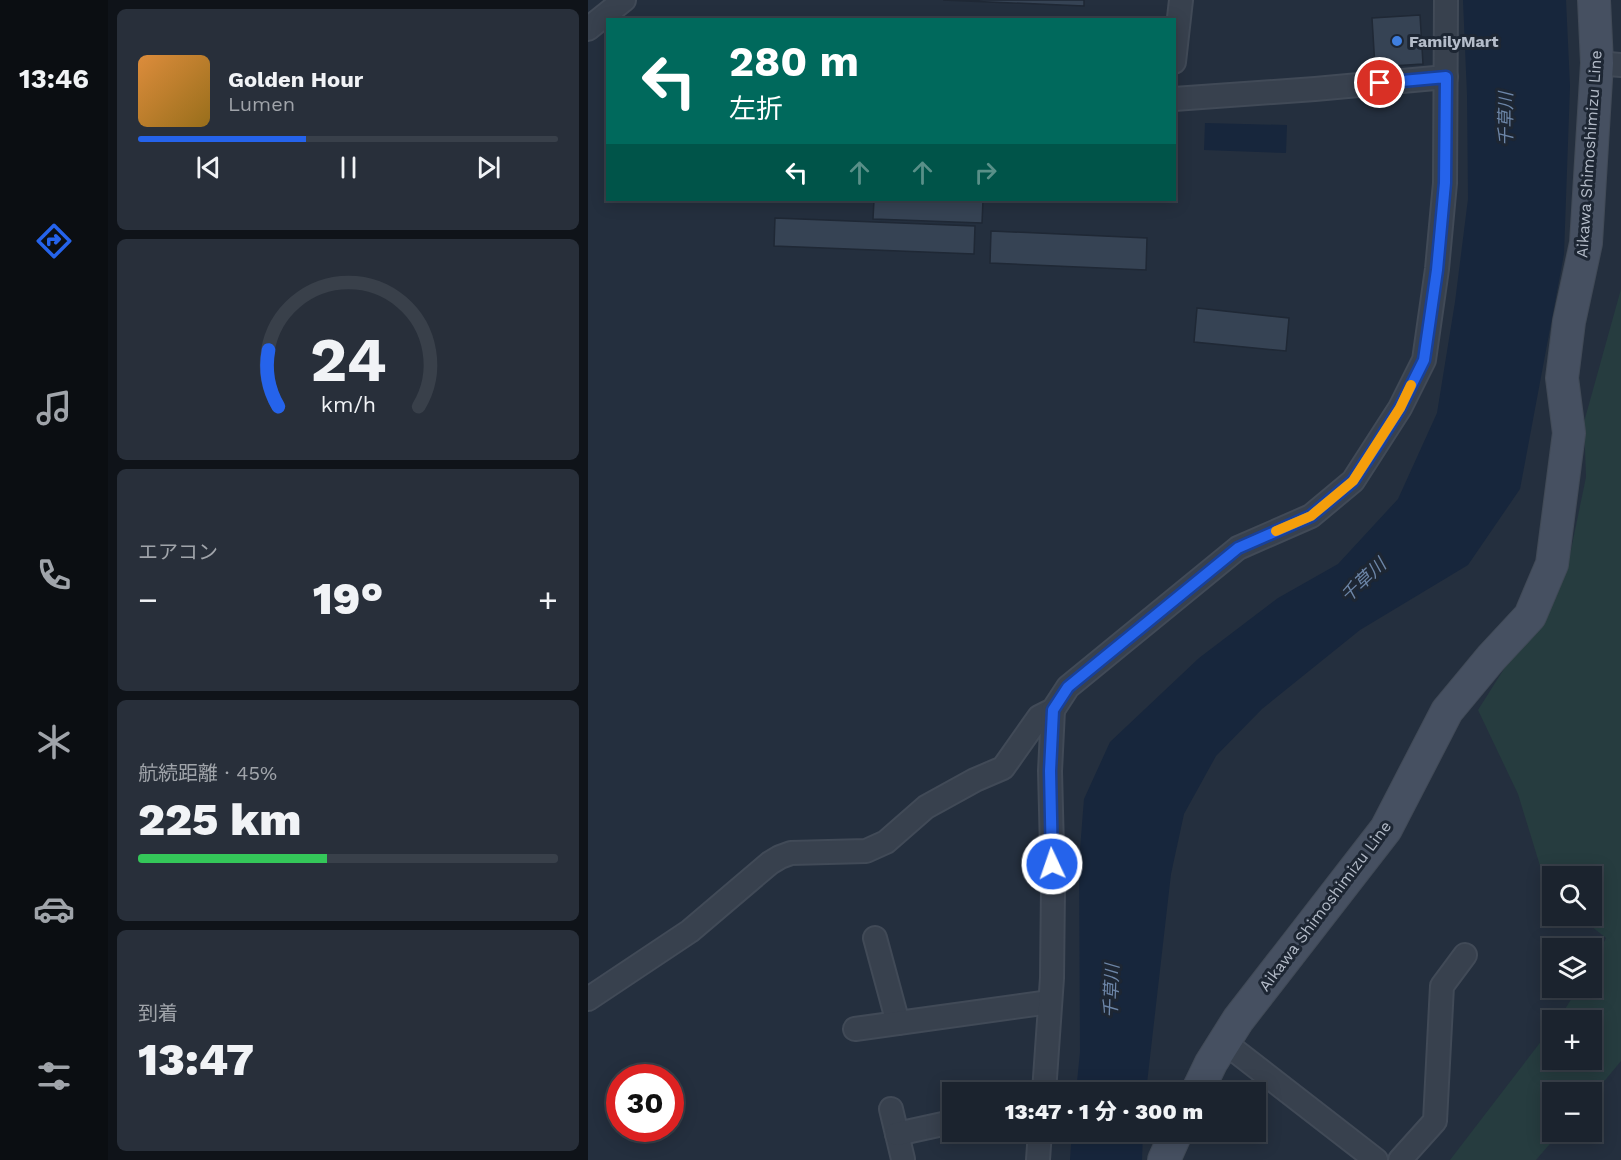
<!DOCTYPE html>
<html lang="ja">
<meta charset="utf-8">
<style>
:root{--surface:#1b232e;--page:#282f3a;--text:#f1f3f6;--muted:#a0a4aa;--line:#39404a;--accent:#2563eb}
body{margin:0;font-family:"Work Sans","Noto Sans JP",sans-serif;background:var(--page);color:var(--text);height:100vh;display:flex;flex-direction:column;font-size:22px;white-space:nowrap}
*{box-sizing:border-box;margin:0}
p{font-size:20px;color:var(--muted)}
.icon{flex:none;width:33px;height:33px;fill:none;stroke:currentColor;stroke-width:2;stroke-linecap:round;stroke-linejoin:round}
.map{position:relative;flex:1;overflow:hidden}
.details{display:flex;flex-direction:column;gap:9px;padding:9px;background:#0f1319;width:480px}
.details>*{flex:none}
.guide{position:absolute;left:18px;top:18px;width:570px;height:183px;border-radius:0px;box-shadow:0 3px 15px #0003,0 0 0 2px var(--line);background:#00695c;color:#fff;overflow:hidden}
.tools{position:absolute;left:954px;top:866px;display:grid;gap:12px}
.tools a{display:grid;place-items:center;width:60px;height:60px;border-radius:0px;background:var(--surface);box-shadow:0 3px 15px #0003,0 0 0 2px var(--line);font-size:30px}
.speed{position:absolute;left:18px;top:1064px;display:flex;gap:12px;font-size:30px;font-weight:700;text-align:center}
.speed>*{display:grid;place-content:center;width:78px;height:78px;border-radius:50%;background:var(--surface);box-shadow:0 3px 15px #0003,0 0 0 2px var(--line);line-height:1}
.speed .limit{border:9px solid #d22;background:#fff;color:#111}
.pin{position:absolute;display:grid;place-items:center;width:51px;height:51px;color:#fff;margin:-26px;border:3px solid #fff;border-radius:50%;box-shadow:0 2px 6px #0007}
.me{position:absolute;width:66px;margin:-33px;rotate:357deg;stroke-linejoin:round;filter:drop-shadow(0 0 4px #0008)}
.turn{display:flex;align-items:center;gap:21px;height:126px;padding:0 24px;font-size:27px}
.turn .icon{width:78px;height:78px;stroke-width:2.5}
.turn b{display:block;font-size:42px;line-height:51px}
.lanes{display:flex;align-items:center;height:57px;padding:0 24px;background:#0003;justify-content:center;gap:30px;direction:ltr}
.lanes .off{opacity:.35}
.big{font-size:45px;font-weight:800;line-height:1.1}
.details .card{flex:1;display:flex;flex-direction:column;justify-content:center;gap:9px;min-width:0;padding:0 21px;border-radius:9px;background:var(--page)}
.details .dial{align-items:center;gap:0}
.dial svg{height:156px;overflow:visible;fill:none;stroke:var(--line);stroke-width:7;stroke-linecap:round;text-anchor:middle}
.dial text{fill:var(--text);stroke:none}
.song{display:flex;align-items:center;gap:18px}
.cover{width:72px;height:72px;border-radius:9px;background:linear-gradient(135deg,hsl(30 70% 55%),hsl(40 70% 35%))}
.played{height:6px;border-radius:3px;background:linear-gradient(90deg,var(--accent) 40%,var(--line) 40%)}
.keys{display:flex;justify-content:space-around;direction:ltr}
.heat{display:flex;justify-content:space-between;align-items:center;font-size:33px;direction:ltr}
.charge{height:9px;border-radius:4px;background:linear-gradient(90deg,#34c759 45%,var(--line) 0)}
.trip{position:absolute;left:354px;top:1082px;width:324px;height:60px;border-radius:0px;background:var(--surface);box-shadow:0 3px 15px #0003,0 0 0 2px var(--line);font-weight:800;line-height:60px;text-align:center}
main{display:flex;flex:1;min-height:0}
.menu{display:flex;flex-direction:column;width:108px;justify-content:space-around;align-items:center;background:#0b0e12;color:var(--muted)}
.menu .icon{width:42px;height:42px}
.menu .on{color:var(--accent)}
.menu b{font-size:27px;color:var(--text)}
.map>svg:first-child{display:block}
.green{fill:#263c3f}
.water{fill:#17263c}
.building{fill:#364354;stroke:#1f2835;stroke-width:1.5}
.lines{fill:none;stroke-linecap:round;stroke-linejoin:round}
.street-casing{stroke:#414a57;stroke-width:26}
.secondary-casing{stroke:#414a57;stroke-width:34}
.street{stroke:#38414e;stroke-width:22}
.secondary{stroke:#465061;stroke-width:32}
.route-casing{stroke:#184099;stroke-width:15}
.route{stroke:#2563eb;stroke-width:10}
.slow{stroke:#f59e0b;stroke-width:10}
.shop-dot{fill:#3f7fe0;stroke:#1d2633;stroke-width:2}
.labels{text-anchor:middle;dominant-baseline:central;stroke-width:6;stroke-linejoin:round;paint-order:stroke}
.poi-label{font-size:16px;font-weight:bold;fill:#b4bcc9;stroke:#1d2633;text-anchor:start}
.street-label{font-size:16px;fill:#b4bcc9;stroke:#1d2633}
.water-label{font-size:18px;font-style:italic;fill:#6d86a8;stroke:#1d2633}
</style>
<main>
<nav class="menu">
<b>13:46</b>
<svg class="icon on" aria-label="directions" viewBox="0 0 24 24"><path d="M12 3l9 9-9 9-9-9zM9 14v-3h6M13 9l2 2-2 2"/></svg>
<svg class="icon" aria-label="music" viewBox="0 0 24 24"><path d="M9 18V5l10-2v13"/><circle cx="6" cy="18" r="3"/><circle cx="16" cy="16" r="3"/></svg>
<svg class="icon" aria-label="phone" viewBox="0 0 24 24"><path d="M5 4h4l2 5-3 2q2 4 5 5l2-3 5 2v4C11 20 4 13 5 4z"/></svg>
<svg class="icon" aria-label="climate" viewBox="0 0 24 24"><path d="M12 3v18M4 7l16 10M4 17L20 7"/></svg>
<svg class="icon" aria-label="car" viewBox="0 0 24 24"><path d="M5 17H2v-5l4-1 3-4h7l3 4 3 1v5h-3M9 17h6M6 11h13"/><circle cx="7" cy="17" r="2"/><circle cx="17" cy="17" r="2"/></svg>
<svg class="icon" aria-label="filters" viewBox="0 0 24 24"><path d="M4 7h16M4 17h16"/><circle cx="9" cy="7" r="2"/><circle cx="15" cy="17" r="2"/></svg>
</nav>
<section class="details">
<div class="card">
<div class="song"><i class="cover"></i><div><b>Golden Hour</b><p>Lumen</p></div></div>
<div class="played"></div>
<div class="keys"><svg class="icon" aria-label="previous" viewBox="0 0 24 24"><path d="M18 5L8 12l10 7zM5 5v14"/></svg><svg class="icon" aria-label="pause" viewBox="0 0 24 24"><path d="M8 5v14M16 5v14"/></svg><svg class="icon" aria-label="next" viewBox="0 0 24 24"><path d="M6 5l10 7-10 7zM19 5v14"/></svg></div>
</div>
<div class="card dial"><svg viewBox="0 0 100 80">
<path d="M14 69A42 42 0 1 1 86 69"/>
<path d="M14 69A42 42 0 0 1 9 40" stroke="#2563eb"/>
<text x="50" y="56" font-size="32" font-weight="700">24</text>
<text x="50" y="72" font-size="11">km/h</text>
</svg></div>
<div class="card"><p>エアコン</p>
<div class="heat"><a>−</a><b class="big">19°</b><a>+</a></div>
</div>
<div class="card"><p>航続距離 · 45%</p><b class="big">225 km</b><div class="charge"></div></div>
<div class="card"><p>到着</p><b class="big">13:47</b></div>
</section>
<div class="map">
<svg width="1033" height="1160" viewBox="0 0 1033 1160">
<rect width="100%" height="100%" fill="#242f3e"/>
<polygon class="green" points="1033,289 1033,1061 1004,1096 1004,1092 964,1092 964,1131 973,1131 948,1160 862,1160 964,1027 964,1059 1004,1059 1004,1020 970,1020 991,987 1004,987 1004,964 1018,938 989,915 1004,915 1004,876 964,876 964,896 960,892 930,794 890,710 979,569 998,477 996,422"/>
<g class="water">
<polygon points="875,0 978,0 982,86 976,254 932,489 880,565 772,630 674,709 628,756 596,814 583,874 558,1092 488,1092 492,1052 491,862 496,799 522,742 611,658 690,598 750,564 810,499 849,413 867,302 880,199 879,95"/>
<polygon points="617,123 699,125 698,153 616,150"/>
<polygon points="484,1131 555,1131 554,1160 482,1160"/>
</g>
<g class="building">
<polygon points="355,0 496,0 496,6"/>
<polygon points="832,15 835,64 787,67 784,18"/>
<polygon points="286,200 395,200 394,223 285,219"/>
<polygon points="187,218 387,226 386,254 186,246"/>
<polygon points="403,231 559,238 558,270 402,263"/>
<polygon points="609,308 701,318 698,351 606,342"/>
</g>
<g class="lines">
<g class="street-casing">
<g id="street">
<polyline points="0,29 36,0"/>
<polyline points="586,62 593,0"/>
<polyline points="1009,63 1033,65"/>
<polyline points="586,99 727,89 858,77"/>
<polyline points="287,938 310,1023"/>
<polyline points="0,999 102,931 182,863 192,857 203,853 278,851 298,842 338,807 387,780 415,768 451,717 465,710 480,687 650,548 723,516 765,481 812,408 836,360 849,269 857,183 858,0"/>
<polyline points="267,1029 462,1002"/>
<polyline points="636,1042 788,1160"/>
<polyline points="456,1092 464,978 465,888 462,771 465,710"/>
<polyline points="303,1109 315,1159"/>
<polyline points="309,1134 364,1122"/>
<polyline points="450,1160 452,1131"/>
<polyline points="812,1160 847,1121 854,986 877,955"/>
</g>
</g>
<g class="secondary-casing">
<g id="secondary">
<polyline points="609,1092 623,1063 650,1020 798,829 859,711 903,658 942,616 964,564 981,433 974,378 981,322 998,243 1009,63 1006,0"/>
<polyline points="576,1160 589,1131"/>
</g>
</g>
<use href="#street" class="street"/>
<use href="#secondary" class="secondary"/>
</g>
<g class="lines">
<g class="route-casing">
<polyline id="route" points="464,864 462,771 465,710 480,687 650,548 723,516 765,481 790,443 812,408 836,360 849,270 857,183 858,77 792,83"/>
</g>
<use href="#route" class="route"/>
<polyline class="slow" points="688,531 723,516 765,481 812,408 823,385"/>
</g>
<circle class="shop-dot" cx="809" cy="41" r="6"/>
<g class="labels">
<g class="poi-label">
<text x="821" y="41">FamilyMart</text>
</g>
<g class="street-label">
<text transform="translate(1001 154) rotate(-86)">Aikawa Shimoshimizu Line</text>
<text transform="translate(737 906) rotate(-53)">Aikawa Shimoshimizu Line</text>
</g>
<g class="water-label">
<text transform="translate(917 119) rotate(-90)">千草川</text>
<text transform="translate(775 580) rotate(-43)">千草川</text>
<text transform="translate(523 991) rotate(-88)">千草川</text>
</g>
</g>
</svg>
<div class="tools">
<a><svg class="icon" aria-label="search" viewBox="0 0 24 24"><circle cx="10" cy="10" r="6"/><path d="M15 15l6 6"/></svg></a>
<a><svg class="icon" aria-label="layers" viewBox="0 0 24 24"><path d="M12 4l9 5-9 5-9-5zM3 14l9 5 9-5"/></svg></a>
<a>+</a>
<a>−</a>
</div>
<div class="speed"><div class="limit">30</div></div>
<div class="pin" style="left:792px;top:83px;background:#d93025"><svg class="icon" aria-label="arrive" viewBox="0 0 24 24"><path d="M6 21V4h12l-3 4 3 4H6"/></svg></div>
<svg class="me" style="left:464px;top:864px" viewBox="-20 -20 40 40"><circle r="17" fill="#2563eb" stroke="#fff" stroke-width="3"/><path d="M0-11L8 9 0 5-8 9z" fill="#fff"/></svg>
<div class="trip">13:47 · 1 分 · 300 m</div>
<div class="guide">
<div class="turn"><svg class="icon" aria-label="left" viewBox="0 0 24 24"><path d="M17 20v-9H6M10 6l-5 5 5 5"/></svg><div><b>280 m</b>左折</div></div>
<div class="lanes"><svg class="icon" aria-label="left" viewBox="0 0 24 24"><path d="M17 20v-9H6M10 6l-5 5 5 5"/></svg><svg class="icon off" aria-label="ahead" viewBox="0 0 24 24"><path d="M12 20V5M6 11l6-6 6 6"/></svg><svg class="icon off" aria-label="ahead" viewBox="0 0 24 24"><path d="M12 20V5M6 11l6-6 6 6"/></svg><svg class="icon off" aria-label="right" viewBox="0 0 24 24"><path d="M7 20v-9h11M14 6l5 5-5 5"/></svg></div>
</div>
</div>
</main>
